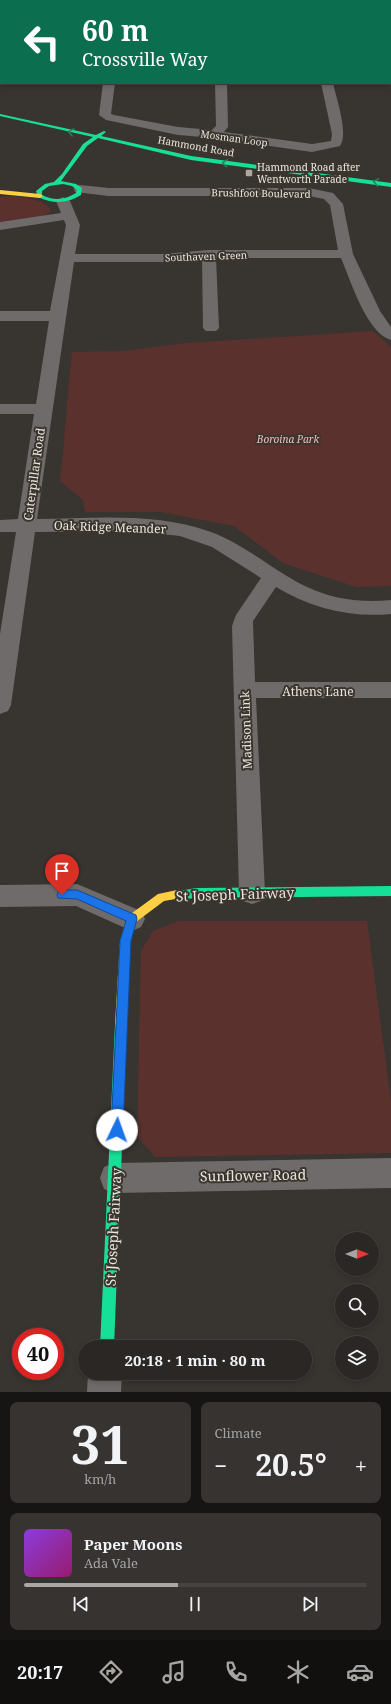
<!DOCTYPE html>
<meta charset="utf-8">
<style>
:root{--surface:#2a2724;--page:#363331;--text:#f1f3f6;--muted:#a5a5a6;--line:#464441;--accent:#aba7a2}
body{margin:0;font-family:"Noto Serif",serif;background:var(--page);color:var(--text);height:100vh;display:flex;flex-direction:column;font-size:15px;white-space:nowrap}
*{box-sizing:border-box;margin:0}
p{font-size:13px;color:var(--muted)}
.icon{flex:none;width:22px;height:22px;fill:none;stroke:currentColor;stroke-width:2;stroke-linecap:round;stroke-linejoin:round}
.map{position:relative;height:1392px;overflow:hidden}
.panel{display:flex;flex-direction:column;gap:10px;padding:10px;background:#171514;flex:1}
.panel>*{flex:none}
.hud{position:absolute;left:0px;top:0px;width:391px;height:84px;box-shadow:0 2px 6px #0003,0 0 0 1px var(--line);background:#0b6e4f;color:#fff;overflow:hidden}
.needle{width:26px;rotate:90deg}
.controls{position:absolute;left:335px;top:1232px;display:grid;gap:8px}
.controls a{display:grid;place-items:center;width:44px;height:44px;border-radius:50%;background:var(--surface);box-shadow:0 2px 6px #0003,0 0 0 1px var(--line);font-size:20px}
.speed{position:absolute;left:12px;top:1328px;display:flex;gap:8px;font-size:20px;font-weight:700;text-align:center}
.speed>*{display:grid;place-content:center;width:52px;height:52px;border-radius:50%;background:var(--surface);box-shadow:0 2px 6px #0003,0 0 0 1px var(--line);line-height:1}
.speed .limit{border:6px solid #d22;background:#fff;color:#111}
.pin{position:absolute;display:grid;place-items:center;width:34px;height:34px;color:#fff;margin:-41px -17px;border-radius:50% 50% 50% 0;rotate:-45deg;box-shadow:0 0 4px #0007}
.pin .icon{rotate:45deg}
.me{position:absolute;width:44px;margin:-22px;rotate:3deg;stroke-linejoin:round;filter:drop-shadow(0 0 3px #0008)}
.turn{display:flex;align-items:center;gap:14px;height:84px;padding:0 16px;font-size:18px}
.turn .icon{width:52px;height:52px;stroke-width:2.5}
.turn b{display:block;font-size:28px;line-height:34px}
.big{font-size:30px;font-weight:700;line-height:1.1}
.panel .tile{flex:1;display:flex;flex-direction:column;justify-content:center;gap:6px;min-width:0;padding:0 14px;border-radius:8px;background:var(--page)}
.panel .dial{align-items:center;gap:0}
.dial b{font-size:52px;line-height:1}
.song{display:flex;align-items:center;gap:12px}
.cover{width:48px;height:48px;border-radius:6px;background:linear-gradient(135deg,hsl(270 70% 55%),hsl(320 70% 35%))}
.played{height:4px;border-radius:2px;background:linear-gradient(90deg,var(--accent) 45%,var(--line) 45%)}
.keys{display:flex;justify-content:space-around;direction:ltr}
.heat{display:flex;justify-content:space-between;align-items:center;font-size:22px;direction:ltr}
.panel .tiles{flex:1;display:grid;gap:10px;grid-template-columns:1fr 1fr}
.tile:last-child{grid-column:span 2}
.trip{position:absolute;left:78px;top:1340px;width:234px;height:40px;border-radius:20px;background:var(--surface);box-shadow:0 2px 6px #0003,0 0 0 1px var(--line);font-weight:700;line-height:40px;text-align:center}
.dock{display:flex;height:64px;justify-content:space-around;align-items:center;background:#11100e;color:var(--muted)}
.dock .icon{width:28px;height:28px}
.dock .current{color:var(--accent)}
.dock b{font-size:18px;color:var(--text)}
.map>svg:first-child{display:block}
.green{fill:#5b312e}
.water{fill:#587629}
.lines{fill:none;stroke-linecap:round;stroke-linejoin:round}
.street{fill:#6e6b6a;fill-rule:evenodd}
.fast{fill:#16e098;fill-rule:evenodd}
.slow{fill:#ffcf43;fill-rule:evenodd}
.oneway{stroke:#2a825d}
.route{fill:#1a73e8;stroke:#114b97}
.poi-dot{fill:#aba7a2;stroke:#3b352d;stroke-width:1.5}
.labels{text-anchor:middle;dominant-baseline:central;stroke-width:4;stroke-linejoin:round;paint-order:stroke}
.far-street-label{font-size:10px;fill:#e9e5e0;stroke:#3b352d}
.far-poi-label{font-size:10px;fill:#e9e5e0;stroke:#3b352d;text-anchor:start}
.far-park-label{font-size:10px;font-style:italic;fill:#f3bfbc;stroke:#3b352d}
.street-label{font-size:12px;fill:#e9e5e0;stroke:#3b352d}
.near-street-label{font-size:14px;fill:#e9e5e0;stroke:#3b352d}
</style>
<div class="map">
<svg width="391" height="1392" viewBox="0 0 391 1392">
<rect width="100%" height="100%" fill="#383430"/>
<g class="green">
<path d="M11,196C25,198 44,198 51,211L44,216L0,222V197Z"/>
<path d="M373,331L391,347V586L356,587L283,563L234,526L161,512H85L83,500L60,481C65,438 67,395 72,352L123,351L186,343Z"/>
<polygon points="178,921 367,921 391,1101 391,1153 155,1157 137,1136 141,951 153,931"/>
</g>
<polygon class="water" points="0,0 201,0 1,1 1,28"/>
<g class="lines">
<g class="street">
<rect x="298" y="0" width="10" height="1"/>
<rect x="390" y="1" width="1" height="6"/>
<rect x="390" y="37" width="1" height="6"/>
<rect x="0" y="57" width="1" height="6"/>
<rect x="390" y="65" width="1" height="6"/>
<polygon points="0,76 1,83 4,83 0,84"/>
<path d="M103,83H115L111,114L114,115L178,127L212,130L216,126L215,83H227L228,127L224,132L312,144L331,141L332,134L321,83H333C336,98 349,133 340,146L312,152L215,138L178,135L106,120L99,115Z"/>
<path d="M80,185L109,188H309L333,193L343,204L353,254L380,311L391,327V340C367,334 350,279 341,258H216L219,328L216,331H206L203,328L202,259L162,262H74L37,519C94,518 157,512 211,532C252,547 283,581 325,594C346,601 369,602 391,600V614C350,618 311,608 276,587L253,621L255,682H391V698H256L265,893L261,901L252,904L243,901L239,893L232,626L236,615L261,578L212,547L180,536L134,531L35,532L11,705L8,711L0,714V634L16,532H0V520L18,519L34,414H0V404H36L49,321H0V311H50L66,225L64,220L0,230V222L61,213L56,201L63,197L70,201L80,225L75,254H162L209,250H338L330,205L324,199L309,196H109L75,192L74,189L75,186Z"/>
<polygon points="77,884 141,911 145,919 141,927 132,931 76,906 0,907 0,885"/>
<polygon points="391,1158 391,1188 115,1193 104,1189 100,1178 104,1167 115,1163"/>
<polygon points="88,1373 122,1373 121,1392 87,1392"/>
</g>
<g class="fast">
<path d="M0,114L96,135L104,131L106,132L101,136L191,156L391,183V187L191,160L98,138L87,146L61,181L76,184L82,188L81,195C67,204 53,204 38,197L36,191L45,184L54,182L62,174L83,144L93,137L0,116ZM63,184L72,186L77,190L76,193C65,200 54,201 42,195V191L49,186Z"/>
<polygon points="391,886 391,896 196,898 177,900 173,898 172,895 173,892 196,888"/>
<polygon points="121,1018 125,1020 127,1024 114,1347 100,1347 115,1024 117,1020"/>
</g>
<g class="slow">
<polygon points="0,190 40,194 43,196 40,198 0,194"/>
<polygon points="177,890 181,892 182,895 181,898 164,901 136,922 130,941 127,1024 125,1028 121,1030 117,1028 115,1024 120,941 127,919 128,916 158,894"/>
</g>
</g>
<defs><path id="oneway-chevron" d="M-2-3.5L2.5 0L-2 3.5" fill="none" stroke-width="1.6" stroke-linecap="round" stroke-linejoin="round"/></defs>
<g class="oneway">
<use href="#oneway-chevron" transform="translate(71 132) rotate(-166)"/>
<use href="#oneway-chevron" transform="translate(225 163) rotate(-171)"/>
<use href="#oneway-chevron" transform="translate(376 182) rotate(-170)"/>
</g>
<polygon class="route" points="62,890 77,890 136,915 137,919 131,941 123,1130 122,1135 117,1137 113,1135 111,1130 120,941 126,921 77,899 58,898 57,895 58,892"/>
<rect class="poi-dot" x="245" y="169" width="8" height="8" rx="2"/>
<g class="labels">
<g class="far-street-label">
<text transform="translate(234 138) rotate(8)">Mosman Loop</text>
<text transform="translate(196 146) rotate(10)">Hammond Road</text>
<text transform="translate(261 193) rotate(1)">Brushfoot Boulevard</text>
<text transform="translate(206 256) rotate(-2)">Southaven Green</text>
</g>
<g class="far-poi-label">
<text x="257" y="167">Hammond Road after<tspan x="257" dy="12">Wentworth Parade</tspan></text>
</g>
<g class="far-park-label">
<text x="288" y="439">Boroina Park</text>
</g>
<g class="street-label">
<text transform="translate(34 474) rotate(-82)">Caterpillar Road</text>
<text transform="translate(110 527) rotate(2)">Oak Ridge Meander</text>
<text x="318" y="691">Athens Lane</text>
<text transform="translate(246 730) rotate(-92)">Madison Link</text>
</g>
<g class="near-street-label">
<text transform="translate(235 894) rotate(-2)">St Joseph Fairway</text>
<text transform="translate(253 1175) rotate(-1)">Sunflower Road</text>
<text transform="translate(113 1227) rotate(-87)">St Joseph Fairway</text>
</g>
</g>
</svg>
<div class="controls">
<a><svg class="needle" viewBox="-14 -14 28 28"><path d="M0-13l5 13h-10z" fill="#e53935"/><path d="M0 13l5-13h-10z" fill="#a5a5a6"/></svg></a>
<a><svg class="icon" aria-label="search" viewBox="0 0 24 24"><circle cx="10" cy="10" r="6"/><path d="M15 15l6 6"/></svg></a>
<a><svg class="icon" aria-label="layers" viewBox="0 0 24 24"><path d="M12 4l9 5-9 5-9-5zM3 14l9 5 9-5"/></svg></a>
</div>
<div class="speed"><div class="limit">40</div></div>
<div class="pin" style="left:62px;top:895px;background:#d93025"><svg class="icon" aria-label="arrive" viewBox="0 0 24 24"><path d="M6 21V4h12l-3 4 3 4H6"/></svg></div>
<svg class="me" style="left:117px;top:1130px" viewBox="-20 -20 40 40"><circle r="19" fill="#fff"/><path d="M0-13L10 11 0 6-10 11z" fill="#1a73e8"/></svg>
<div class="trip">20:18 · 1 min · 80 m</div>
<div class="hud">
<div class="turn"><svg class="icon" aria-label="left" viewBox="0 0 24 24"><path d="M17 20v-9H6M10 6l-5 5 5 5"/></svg><div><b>60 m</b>Crossville Way</div></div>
</div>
</div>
<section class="panel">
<div class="tiles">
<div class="tile dial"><b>31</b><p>km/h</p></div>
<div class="tile"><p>Climate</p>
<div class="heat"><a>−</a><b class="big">20.5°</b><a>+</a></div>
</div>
<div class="tile">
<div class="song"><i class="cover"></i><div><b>Paper Moons</b><p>Ada Vale</p></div></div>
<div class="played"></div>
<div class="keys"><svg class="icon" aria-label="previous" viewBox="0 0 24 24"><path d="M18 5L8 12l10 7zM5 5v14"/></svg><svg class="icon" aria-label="pause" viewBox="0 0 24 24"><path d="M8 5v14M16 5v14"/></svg><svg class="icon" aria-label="next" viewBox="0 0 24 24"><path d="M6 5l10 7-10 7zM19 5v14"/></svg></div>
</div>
</div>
</section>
<nav class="dock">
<b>20:17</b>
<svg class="icon current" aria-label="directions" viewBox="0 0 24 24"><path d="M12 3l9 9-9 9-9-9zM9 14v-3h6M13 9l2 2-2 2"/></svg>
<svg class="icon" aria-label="music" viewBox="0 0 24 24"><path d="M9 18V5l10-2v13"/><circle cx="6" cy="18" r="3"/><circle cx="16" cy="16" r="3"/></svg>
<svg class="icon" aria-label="phone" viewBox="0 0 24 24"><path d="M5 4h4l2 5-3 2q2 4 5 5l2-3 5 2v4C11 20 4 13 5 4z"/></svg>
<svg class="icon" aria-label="climate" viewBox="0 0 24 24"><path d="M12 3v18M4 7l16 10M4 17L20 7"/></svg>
<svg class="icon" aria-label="car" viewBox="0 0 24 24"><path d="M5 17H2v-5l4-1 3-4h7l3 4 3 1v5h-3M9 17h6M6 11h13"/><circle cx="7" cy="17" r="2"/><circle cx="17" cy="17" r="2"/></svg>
</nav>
